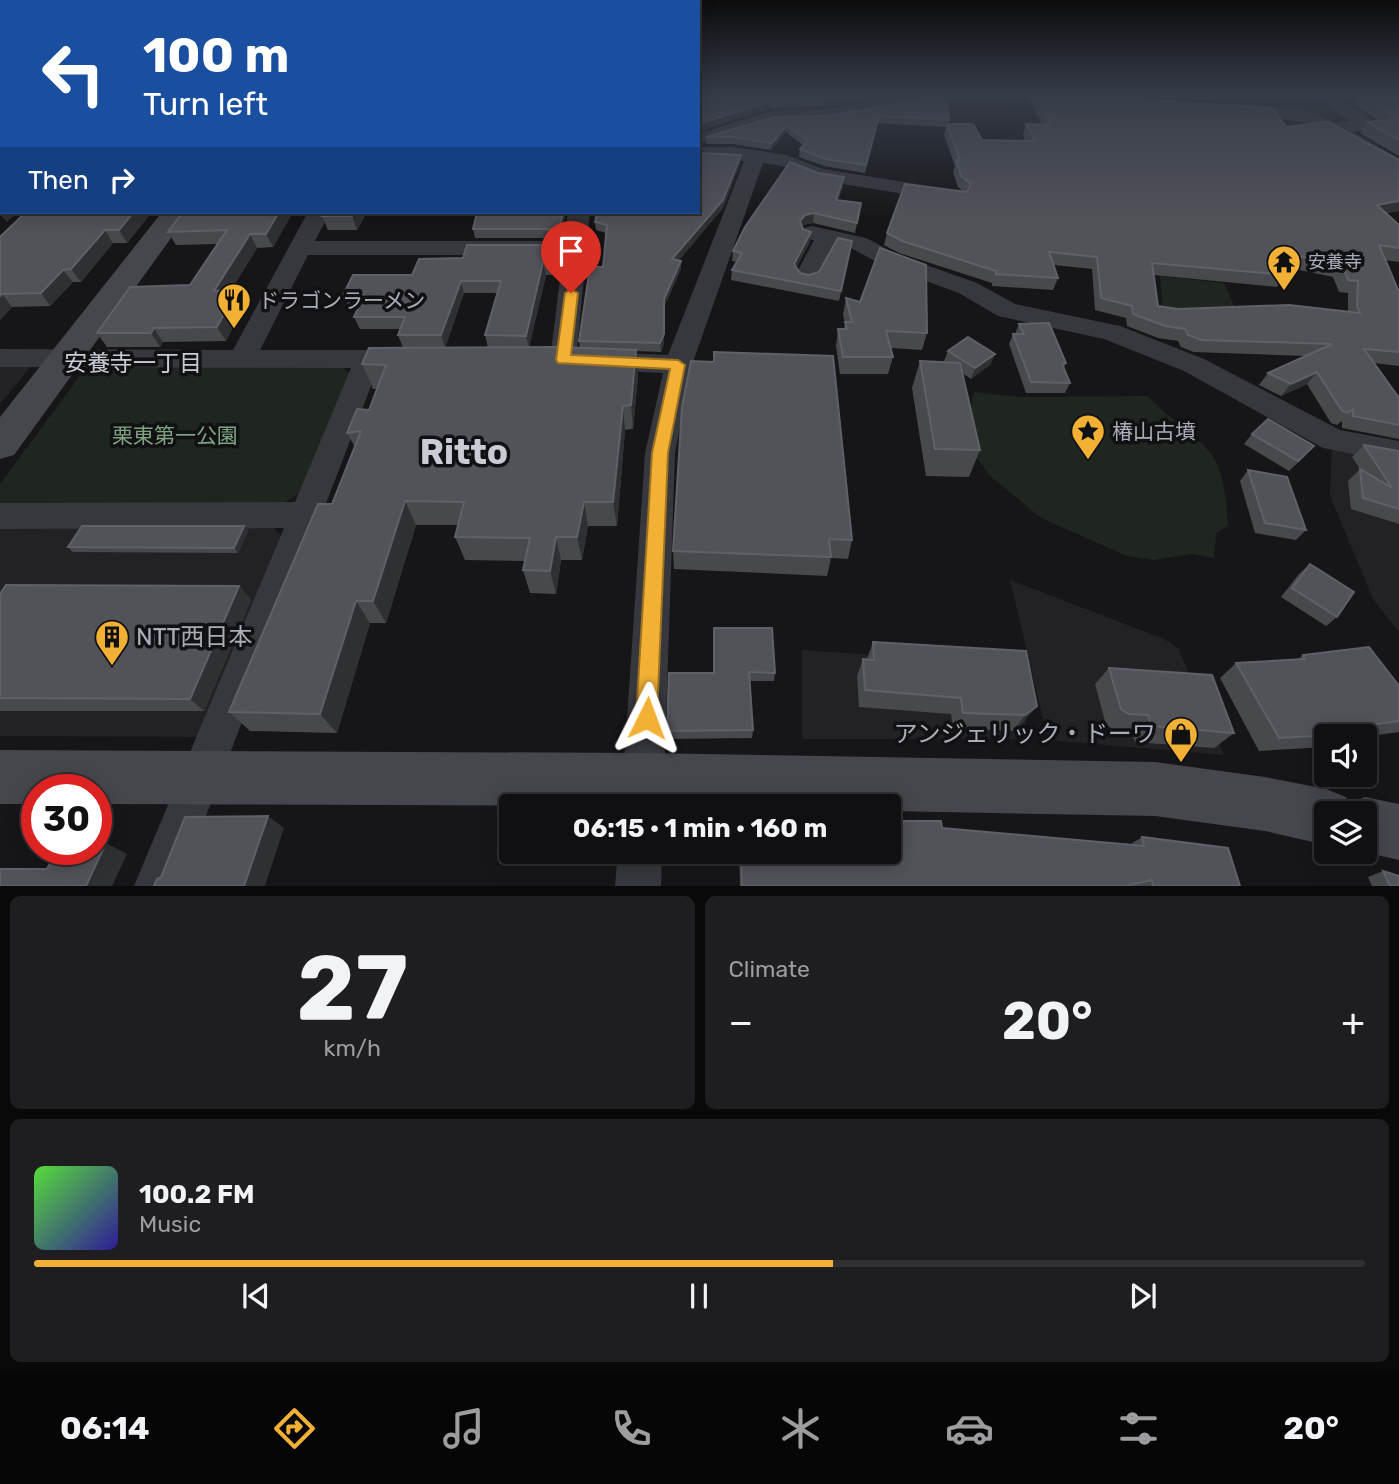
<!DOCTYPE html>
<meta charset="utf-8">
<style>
:root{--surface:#101012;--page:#1e1e20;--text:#f1f3f6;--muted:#9c9d9f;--line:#303032;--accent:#f2b134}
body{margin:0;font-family:Rubik,"Noto Sans JP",sans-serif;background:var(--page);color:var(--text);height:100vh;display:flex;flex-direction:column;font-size:26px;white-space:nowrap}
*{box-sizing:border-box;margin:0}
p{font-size:23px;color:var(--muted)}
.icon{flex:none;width:38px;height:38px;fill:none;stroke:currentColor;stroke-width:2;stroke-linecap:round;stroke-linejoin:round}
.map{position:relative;height:886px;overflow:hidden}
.sheet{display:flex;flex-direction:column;gap:10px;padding:10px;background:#09090a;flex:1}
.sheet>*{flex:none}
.guide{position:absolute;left:0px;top:0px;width:700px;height:214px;box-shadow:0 4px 18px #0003,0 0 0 2px var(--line);background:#1a4fa0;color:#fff;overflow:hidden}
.fabs{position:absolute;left:1314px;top:724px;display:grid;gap:14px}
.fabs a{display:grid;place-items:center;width:63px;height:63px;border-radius:7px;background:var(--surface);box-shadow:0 4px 18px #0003,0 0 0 2px var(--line);font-size:35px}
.speed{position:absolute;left:21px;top:774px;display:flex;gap:14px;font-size:35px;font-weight:700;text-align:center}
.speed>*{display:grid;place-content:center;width:91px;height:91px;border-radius:50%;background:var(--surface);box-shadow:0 4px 18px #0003,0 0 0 2px var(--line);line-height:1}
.speed .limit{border:10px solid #d22;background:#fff;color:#111}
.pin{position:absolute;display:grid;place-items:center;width:60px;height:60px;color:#fff;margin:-72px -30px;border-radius:50% 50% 50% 0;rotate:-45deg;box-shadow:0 0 7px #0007}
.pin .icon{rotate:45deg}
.me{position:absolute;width:77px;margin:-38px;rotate:3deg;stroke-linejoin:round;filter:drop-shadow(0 0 5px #0008)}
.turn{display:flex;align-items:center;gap:24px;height:147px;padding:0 28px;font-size:32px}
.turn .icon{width:91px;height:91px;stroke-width:2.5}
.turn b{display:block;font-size:49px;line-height:60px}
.then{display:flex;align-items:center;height:66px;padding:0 28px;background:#0003;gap:14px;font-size:26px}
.big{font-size:52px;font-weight:700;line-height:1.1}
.sheet .tile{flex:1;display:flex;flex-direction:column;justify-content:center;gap:10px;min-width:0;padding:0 24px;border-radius:10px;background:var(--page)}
.sheet .dial{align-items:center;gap:0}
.dial b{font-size:91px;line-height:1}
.song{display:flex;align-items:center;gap:21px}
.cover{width:84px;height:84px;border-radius:10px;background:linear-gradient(135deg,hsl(110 70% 55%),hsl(250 70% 35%))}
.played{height:7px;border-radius:4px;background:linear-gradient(90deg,var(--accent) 60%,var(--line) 60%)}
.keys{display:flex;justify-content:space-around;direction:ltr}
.heat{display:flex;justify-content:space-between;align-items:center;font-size:38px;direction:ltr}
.sheet .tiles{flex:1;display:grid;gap:10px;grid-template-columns:1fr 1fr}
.tile:last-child{grid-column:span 2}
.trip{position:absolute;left:499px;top:794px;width:402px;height:70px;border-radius:7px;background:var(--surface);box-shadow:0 4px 18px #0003,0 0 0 2px var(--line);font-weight:700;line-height:70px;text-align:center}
.dock{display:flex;height:112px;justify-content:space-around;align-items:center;background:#060607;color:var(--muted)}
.dock .icon{width:49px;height:49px}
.dock .selected{color:var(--accent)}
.dock b{font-size:32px;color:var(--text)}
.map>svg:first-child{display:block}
.built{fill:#222225}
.green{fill:#1e261f}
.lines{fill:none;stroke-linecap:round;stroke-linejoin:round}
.street{fill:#37383d;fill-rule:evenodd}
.secondary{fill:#45474d;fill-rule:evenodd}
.wall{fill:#47494d;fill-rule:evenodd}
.shaded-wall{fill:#2f3033}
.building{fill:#525359;stroke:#5f6168;stroke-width:2;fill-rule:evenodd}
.route{fill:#f2b134;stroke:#9d7322;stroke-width:2}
.labels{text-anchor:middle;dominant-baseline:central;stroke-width:7;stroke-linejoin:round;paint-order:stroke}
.far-poi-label{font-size:18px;fill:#a8adb8;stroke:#111113;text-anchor:start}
.poi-label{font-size:21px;fill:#a8adb8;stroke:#111113;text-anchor:start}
.park-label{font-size:21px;fill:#7fa381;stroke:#111113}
.neighbourhood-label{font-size:23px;fill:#c9ccd4;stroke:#111113}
.near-poi-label{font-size:24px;fill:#a8adb8;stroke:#111113;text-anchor:start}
.town-label{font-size:35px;font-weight:bold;fill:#c9ccd4;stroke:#111113}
</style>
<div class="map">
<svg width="1399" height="886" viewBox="0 0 1399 886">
<rect width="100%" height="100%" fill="#161618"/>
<g class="built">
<polygon points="0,366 31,366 0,404"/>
<polygon points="1332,448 1399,464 1399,632 1373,599 1330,496"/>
<polygon points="0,524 272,526 283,538 198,737 0,736"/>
<polygon points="1010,580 1164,639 1178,648 1224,755 1048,740"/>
<polygon points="802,650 1014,665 1029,739 802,739"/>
</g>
<g class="green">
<polygon points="1285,95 1322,97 1329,106 1331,112 1339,116 1335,120 1316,117"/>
<polygon points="1160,276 1224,283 1235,308 1163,311"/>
<polygon points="339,365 350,374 300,493 282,504 0,505 0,484 87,366"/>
<path d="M974,392L1021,397L1148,396C1166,417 1191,430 1209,451C1225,471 1226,500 1228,525L1216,534L1214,558L1191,554L1153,560L1127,556L1041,518L989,475L970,448L967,423Z"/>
</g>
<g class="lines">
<g class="street">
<rect x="0" y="95" width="2" height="7"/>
<polygon points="911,95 950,95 941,100 825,121 774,122 698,144 698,134 772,111 825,109"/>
<path d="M1323,95H1341L1343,100L1368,116L1370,120L1365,130L1352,132L1399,159V173L1310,124C1291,117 1237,120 1226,108L1235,103L1299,108L1336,123L1351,121L1330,107Z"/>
<polygon points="698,147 733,147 787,155 823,169 941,188 948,190 952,194 948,198 941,200 818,180 782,166 763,163 692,365 675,453 663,807 621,807 645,453 663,373 598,370 588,367 585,361 588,355 598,352 668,355 744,161 698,159"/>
<polygon points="308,212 330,212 315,241 564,241 568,212 590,212 576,360 573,366 563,369 553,366 550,360 563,255 308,255 260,350 404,350 413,353 417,359 413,365 378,368 179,886 134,886 284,528 0,529 0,503 295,502 351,368 0,367 0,349 233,350"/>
<polygon points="812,226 866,238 898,255 977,283 1015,304 1120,326 1204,359 1340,430 1399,441 1399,463 1323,448 1184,371 1104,339 998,316 959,293 882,265 851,248 835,245 815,281 807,283 799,281 795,276 814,240 804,238 801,233 804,228"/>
<polygon points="618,852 662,852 661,886 615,886"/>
</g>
<g class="secondary">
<polygon points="162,212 190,212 14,455 0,459 0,417"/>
<polygon points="0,750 644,753 1155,762 1265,777 1326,789 1346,797 1348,804 1365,797 1399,804 1399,860 1364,852 1365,814 1326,814 1326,845 1265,831 1155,816 889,811 889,807 96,804 96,789 37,789 37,804 0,804"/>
</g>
</g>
<g class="wall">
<polygon points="698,95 896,95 825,106 772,108"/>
<path d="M1028,95H1119L1286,127L1399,160V211L1387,213L1399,225V262L1385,260L1399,292V366L1374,363L1399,398V439L1342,428V421L1337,425L1331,423L1307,384L1281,396L1259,385L1268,373L1306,356L1194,352L1181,347L1178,341L1158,338L1127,326L1126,318L1095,310L1092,269L1054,265L1058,278L1053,290L992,286V283L899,253L884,245L887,233L964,192L958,187L953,172L955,166L944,135L946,127L878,123L865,173L824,166L799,157L800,149L803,145L786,132L771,150L733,144H706V137L941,96L949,120L948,124L982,140L1025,141L1023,135L1026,124L1042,125ZM1285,267L1333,277L1339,292L1348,293V311L1178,309L1158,306L1154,275L1277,287L1285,275Z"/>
<polygon points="1142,95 1221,95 1218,100"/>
<polygon points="1359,95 1399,95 1399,156 1360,133 1367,122 1379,121 1353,104"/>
<path d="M740,163L723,208L679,260L681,269L664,307V343L661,352L636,351L638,375L633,429L625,430L617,526H588L582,560H561L556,594L530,593L523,570L525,561L465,560L455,537L458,525H416L386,623H370L337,733L250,731L229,712L332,504L355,447L347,433L369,410L377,389H373L362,364L403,348L398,335L400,329H360L354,317L358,307H349L343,295L412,275L556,258L552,275H546L529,347L580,348L579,341L603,267L606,233L596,230L595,222ZM464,293H498L485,335L488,348H445Z"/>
<polygon points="843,186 838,200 861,203 855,233 813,223 803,225 802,227 803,229 811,232 810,242 796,268 800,273 809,275 819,272 852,241 839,301 731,280 732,270 737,262 732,261 733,251"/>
<polygon points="26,212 145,212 148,217 127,243 113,243 81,282 73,282 50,306 12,307 0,320 0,237"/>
<polygon points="183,212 293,212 273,247 257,248 231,290 237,290 245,304 226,341 163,342 160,347 107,347 97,333 190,285 218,244 176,245 168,232"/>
<polygon points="367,212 357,230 328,230 322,216"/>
<polygon points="566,212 560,238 475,238 473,229"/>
<polygon points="846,298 927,333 922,350 891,348 893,357 888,374 840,374 836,346 838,329 844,329 845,323 843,315"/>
<polygon points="1019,324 1066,363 1064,368 1070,383 1065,393 1026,393 1009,344 1013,334 1015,334"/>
<polygon points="948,351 991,364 971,379 962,373 980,450 969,477 926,476 912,388 920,361 946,363 944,361"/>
<polygon points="682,407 852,540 848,559 831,558 827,576 674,569 673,551"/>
<polygon points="1252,434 1305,456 1289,471 1244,444"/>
<polygon points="1364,445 1399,451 1399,524 1351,509 1348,481 1360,469 1361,470 1352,457"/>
<polygon points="1248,470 1306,530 1296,540 1255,533 1240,481"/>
<polygon points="248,531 238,553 73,552 68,547"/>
<polygon points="1310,564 1337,617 1326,626 1281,597 1299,574"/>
<polygon points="239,586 251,600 204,711 0,711 0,594"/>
<polygon points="873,642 1037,706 1024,721 1013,731 953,728 951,714 859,707 857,676 863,659 867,659"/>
<polygon points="1303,655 1399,686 1399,732 1363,737 1326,737 1326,745 1324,747 1259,751 1220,678 1236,663 1298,659"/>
<polygon points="1109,668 1234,733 1214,748 1135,742 1131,730 1113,729 1106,725 1095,684"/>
<polygon points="669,673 775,673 774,681 750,681 753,730 752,738 668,739"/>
<polygon points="942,828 1131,844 1142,837 1240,886 740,886 739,852 889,852"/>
<polygon points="1383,871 1399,886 1372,886 1368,877"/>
</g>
<g class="shaded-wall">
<polygon points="850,95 896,95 825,106 826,99"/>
<polygon points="772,101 772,108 698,132 698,124"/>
<polygon points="2,119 2,137 0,138 0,120"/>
<polygon points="787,125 786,132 771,150 772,143"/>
<polygon points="741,155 740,163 723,208 672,268 672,259"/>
<polygon points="844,177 843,186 835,210 836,200"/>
<polygon points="1399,201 1399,211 1369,216 1377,205"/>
<polygon points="2,206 2,212 18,212 7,222 0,214 0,208"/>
<polygon points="134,212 145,212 148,217 127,243 119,230"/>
<polygon points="279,212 293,212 273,247 266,234"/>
<polygon points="354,212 367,212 357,230 352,216"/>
<polygon points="563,212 566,212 560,238 559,229"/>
<polygon points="814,213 813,223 803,225 799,232 800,221 805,215"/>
<polygon points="105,230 113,243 81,282 71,269"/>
<polygon points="811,232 810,242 793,275 794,264"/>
<polygon points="250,234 257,248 222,305 214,291"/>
<polygon points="554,245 556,258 552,275 550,262"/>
<polygon points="681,261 681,269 664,307 664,343 661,352 660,343 664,299"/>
<polygon points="543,262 546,275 529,348 526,336"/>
<polygon points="63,270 73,282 50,306 41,293"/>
<polygon points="461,281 464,293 445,348 441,335"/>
<polygon points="237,290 245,304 226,341 217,327"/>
<polygon points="2,294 12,307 0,320 0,296"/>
<polygon points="154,328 163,342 160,347 151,333"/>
<polygon points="636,350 638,375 633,429 631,405"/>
<polygon points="995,354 991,364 971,379 975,368"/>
<polygon points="1317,372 1307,384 1281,396 1291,384"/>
<polygon points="623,406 625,430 617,526 613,502"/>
<polygon points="405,501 416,525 386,623 373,601"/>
<polygon points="584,502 588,526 582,560 577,537"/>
<polygon points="244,526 248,531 238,553 234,548"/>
<polygon points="556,537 561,560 556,594 550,571"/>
<polygon points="239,586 251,600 204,711 190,699"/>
<polygon points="356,601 370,623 337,733 320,714"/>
<polygon points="1037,706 1024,721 1013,731 1025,715"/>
<polygon points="268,816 284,828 265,886 244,886"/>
<polygon points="106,843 127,854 112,886 86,886"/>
</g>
<g class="building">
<polygon points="698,95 850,95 826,99 772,101 698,124"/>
<path d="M1036,95H1119L1150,100L1272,108L1286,127L1328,122L1399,160V201L1377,205L1399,225V248L1379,245L1399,292V352L1364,349L1399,398V425L1353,416V409L1348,413L1342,411L1317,372L1291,384L1268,373L1332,344L1202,340L1188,335L1185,329L1165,326L1133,314L1132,306L1101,298L1097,257L1049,252L1058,278L996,274V271L902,241L887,233L905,184L967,192L971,184L961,176L956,160H960L947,124H973L982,140L1035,141L1026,124L1051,125ZM1283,253L1342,265L1348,280L1358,281L1357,306L1360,313L1289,305L1178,309L1158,306L1152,263L1285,275Z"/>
<polygon points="1362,95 1399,95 1399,119"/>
<polygon points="941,96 947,101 949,120 879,116 866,165 825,159 800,149 807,140 787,125 772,143 733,137 706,137 775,117 826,116"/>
<polygon points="1399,119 1399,140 1367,122"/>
<polygon points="698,153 741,155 723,200 672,259 681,261 664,299 664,334 660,343 579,341 590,267 603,267 607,225 595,222 597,212 698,212"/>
<polygon points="0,162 2,162 2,206 0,208"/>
<polygon points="790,162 818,173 844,177 836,200 861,203 857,223 814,213 805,215 800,221 803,229 811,232 794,264 800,273 809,275 819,272 838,238 852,241 841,291 732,270 742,253 733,251 745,227"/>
<polygon points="26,212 134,212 119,230 105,230 71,269 63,270 41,293 2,294 0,296 0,237"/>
<polygon points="183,212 279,212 266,234 250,234 214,291 237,290 217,327 154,328 151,333 97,333 130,287 190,285 227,230 168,232"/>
<polygon points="325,212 354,212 352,216 322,216"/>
<polygon points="498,212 563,212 559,229 473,229 477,213 498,213"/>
<polygon points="467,245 554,245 550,262 543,262 526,336 485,335 501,281 461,281 441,335 398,335 405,317 354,317 364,295 343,295 353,275 412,275 419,259 463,258"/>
<polygon points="880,248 926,265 927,333 886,331 893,357 843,357 838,329 847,329 845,322 852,322 846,298 860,302"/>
<polygon points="1049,323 1066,363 1062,364 1070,383 1031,382 1013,334 1024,334 1019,324"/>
<polygon points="968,337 995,354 975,368 948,351"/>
<polygon points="559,347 636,350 631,405 623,406 613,502 584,502 577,537 556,537 550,571 523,570 530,538 455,537 464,502 405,501 373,601 356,601 320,714 229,712 318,504 332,504 361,431 347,433 357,409 369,410 386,365 362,364 369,348"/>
<polygon points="714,352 833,356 852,540 829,539 831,557 673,551 682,407 691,361 714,362"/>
<polygon points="920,361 960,363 980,450 935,449"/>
<polygon points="1268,419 1314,446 1298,461 1252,434"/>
<polygon points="1364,445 1399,451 1399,509 1363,498 1360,469 1392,488"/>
<polygon points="1248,470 1287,477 1306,530 1265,523"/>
<polygon points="82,526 244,526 234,548 68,547"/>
<polygon points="1310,564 1354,592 1337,617 1292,588"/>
<polygon points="6,585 239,586 190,699 0,698 0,594"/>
<polygon points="714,628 772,628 775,673 749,672 753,730 667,731 669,673 714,673"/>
<polygon points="873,642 1026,651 1037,706 1025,715 963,713 961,698 865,690 863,659 874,660"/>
<polygon points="1369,647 1399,686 1399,721 1342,729 1345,734 1279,738 1236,663 1305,659 1303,655"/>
<polygon points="1109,668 1212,675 1234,733 1152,726 1148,715 1129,714 1121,709"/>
<polygon points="268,816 244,886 154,886 157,879 161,877 185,817"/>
<polygon points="889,821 941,821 942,828 1144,846 1142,837 1228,848 1240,886 1153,886 1152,880 1126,886 742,886 741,852 889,852"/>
<polygon points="96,843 106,843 86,886 0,886 0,869 47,869 58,849 96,849"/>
<polygon points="1383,871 1399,876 1399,886 1390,886"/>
</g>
<linearGradient id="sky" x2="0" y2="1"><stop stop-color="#0c0c0d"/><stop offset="0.43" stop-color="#363c48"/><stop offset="1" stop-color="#363c48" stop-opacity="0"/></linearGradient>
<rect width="1399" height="219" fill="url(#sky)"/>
<polygon class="route" points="571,289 578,293 571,355 678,360 685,365 668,453 657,718 654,726 647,729 640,726 636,718 652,453 670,369 558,363 556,360 565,293"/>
<defs>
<g id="temple-pin" transform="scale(1.75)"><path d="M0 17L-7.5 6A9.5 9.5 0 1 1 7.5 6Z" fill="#f2b134" stroke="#111113"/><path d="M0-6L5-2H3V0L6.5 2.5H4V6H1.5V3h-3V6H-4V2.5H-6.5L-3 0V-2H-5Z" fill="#111"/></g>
<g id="restaurant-pin" transform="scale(1.75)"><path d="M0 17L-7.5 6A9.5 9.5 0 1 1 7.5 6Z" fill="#f2b134" stroke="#111113"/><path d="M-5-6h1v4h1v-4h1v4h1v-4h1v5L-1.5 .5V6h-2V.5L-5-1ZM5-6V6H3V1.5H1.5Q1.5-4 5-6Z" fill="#111"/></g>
<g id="sight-pin" transform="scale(1.75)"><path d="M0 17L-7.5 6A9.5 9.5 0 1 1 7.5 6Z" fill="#f2b134" stroke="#111113"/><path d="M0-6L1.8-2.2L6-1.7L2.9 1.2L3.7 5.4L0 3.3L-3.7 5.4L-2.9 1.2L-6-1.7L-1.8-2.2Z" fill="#111"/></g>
<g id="building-pin" transform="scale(1.75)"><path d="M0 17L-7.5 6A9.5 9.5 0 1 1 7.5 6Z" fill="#f2b134" stroke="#111113"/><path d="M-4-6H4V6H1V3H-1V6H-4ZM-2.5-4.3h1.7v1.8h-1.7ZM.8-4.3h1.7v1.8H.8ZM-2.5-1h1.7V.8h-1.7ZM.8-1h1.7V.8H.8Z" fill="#111"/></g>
<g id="shop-pin" transform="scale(1.75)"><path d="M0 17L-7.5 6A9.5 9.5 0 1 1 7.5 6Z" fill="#f2b134" stroke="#111113"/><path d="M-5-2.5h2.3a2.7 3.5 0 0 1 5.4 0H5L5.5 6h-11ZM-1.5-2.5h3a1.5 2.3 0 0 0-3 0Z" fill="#111"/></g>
</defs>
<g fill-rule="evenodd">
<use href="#temple-pin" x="1284" y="262"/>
<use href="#restaurant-pin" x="234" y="300"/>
<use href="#sight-pin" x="1088" y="431"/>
<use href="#building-pin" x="112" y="637"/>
<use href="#shop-pin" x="1181" y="734"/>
</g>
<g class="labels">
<g class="far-poi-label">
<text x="1308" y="262">安養寺</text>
</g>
<g class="poi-label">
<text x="258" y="300">ドラゴンラーメン</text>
<text x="1112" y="431">椿山古墳</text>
</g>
<g class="park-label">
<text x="175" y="435">栗東第一公園</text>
</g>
<g class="neighbourhood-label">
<text x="133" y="363">安養寺一丁目</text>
</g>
<g class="near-poi-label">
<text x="136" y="637">NTT西日本</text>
<text x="1156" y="734" text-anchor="end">アンジェリック・ドーワ</text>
</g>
<g class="town-label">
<text x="464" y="452">Ritto</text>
</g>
</g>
</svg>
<div class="fabs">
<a><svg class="icon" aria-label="sound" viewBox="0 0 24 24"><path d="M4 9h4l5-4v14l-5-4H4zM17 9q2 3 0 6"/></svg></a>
<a><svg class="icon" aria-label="layers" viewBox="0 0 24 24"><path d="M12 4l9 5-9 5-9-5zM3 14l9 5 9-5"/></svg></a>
</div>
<div class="speed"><div class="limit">30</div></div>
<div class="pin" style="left:571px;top:293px;background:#d93025"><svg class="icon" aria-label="arrive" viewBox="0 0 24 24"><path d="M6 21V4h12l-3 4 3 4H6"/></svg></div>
<svg class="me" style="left:647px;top:718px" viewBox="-20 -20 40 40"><path d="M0-17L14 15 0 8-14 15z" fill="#f2b134" stroke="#fff" stroke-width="4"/></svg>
<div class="trip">06:15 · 1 min · 160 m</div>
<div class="guide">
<div class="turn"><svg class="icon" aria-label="left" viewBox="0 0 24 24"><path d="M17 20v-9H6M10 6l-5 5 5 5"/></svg><div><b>100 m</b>Turn left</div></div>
<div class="then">Then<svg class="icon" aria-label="right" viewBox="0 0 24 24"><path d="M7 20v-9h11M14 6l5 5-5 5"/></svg></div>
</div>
</div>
<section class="sheet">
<div class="tiles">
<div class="tile dial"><b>27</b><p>km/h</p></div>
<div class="tile"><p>Climate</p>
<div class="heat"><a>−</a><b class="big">20°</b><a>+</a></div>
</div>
<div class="tile">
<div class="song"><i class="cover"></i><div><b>100.2 FM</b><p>Music</p></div></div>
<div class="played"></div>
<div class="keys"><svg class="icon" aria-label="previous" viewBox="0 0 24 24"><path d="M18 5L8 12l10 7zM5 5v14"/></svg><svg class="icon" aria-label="pause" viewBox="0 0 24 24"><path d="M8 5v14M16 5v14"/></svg><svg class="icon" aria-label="next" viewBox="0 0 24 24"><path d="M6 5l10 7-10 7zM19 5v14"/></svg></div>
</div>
</div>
</section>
<nav class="dock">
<b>06:14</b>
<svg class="icon selected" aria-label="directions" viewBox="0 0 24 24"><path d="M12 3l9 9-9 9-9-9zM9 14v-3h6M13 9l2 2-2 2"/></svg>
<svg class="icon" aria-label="music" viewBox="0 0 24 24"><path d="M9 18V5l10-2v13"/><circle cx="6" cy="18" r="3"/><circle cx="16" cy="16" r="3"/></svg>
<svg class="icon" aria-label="phone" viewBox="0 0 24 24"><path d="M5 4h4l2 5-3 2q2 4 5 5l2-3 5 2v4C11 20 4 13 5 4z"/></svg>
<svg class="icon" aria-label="climate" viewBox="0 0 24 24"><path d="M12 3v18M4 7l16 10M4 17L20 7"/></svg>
<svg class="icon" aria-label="car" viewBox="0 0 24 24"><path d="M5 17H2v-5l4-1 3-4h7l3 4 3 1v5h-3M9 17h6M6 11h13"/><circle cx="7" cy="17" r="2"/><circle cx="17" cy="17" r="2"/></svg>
<svg class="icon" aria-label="filters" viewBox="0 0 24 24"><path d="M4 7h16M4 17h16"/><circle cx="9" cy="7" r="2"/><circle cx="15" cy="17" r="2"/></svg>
<b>20°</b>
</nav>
